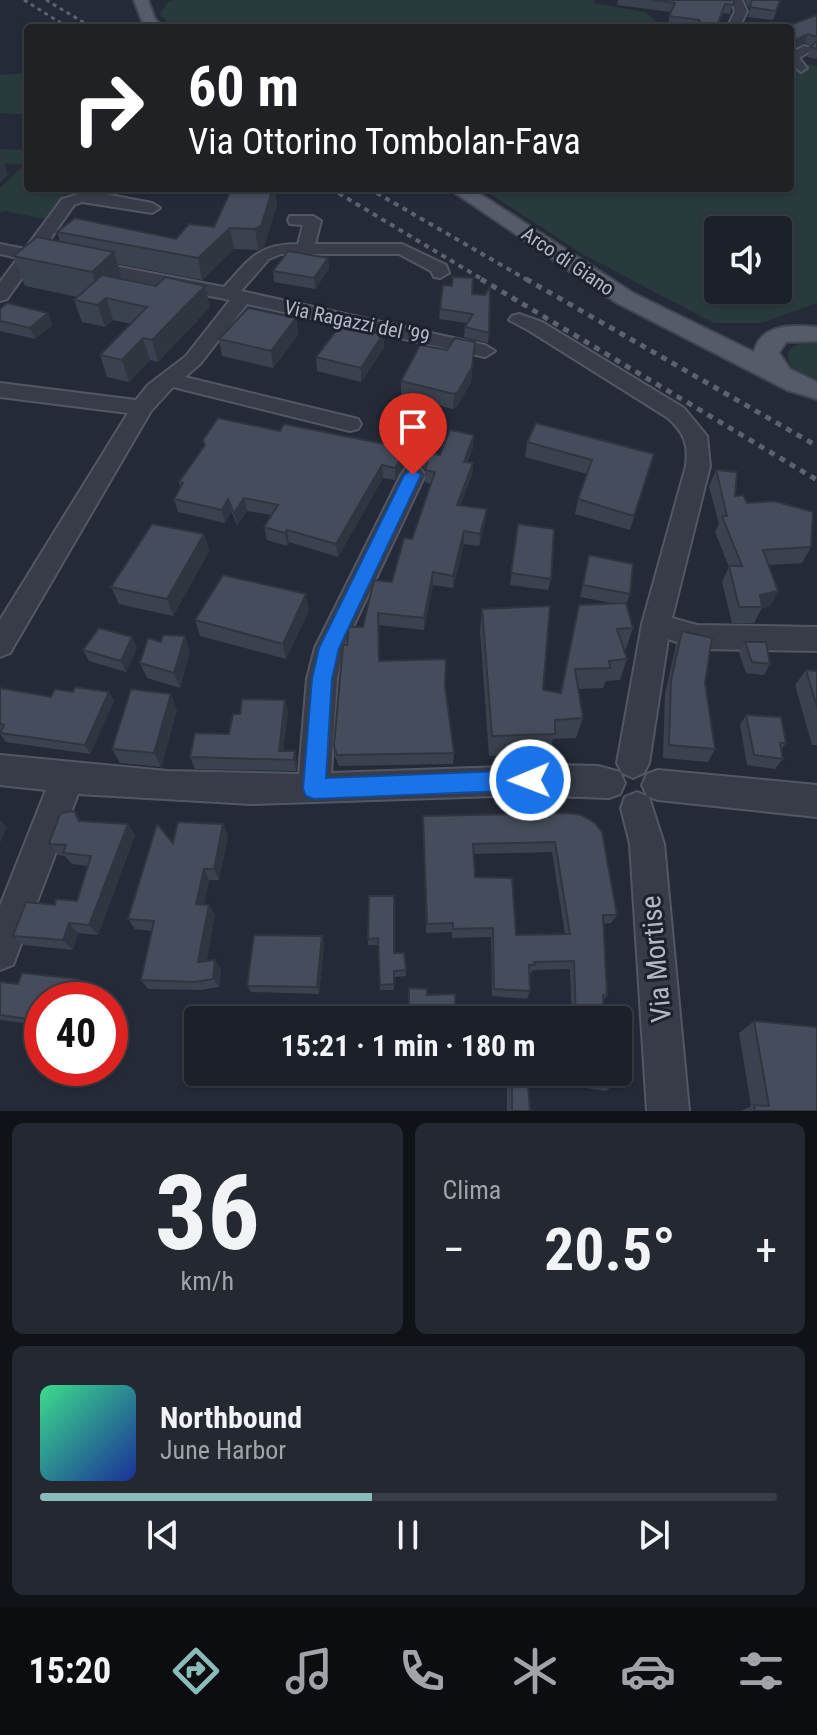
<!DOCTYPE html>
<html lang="it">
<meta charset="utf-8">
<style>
:root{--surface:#1b2029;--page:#242831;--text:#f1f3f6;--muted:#a0a3a8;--line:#393e46;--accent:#8bbbb9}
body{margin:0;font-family:"Roboto Condensed",sans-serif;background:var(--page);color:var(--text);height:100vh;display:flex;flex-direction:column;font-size:30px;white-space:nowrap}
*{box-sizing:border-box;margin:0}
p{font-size:26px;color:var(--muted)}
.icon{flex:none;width:44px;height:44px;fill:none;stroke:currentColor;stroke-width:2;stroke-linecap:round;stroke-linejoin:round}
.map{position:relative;height:1111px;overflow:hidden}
.details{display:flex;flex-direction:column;gap:12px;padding:12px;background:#0f1217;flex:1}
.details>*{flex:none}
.guide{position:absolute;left:24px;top:24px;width:770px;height:168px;border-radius:8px;box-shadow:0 2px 6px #0004,0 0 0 2px var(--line);background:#202124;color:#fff;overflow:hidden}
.controls{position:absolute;left:704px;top:216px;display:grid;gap:16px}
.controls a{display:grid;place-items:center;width:88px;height:88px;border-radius:8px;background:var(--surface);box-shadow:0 2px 6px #0004,0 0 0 2px var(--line);font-size:40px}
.speed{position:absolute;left:24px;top:982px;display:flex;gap:16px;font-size:40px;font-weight:700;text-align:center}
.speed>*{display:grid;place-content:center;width:104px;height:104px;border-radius:50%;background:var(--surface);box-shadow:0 2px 6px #0004,0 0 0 2px var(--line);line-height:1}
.speed .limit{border:12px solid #d22;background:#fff;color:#111}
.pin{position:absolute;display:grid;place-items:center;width:68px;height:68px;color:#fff;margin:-82px -34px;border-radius:50% 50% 50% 0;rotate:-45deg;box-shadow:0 0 8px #0007}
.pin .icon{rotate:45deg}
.me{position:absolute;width:88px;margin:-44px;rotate:269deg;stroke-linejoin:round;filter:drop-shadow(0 0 6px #0008)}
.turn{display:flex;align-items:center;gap:28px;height:168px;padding:0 32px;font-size:36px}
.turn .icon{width:104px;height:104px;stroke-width:2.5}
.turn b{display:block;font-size:56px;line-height:68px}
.big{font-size:60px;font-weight:700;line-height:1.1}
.details .card{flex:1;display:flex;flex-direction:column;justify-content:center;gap:12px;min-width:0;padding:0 28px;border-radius:12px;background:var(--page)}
.details .dial{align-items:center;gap:0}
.dial b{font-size:104px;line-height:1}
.song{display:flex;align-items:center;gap:24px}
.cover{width:96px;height:96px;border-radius:12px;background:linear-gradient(135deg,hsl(150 70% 55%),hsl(230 70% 35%))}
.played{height:8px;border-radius:4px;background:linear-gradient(90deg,var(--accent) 45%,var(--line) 45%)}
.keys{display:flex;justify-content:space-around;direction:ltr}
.heat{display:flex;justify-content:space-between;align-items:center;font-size:44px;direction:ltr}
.details .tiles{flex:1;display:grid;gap:12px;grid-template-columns:1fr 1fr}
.card:last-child{grid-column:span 2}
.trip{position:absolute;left:184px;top:1006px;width:448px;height:80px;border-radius:8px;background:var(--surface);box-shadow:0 2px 6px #0004,0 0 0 2px var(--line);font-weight:700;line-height:80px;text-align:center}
.tab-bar{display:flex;height:128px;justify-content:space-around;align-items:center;background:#0b0d10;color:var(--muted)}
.tab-bar .icon{width:56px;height:56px}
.tab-bar .active{color:var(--accent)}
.tab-bar b{font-size:36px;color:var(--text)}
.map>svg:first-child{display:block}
.green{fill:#293a3d;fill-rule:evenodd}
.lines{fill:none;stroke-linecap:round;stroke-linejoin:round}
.minor-casing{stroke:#525763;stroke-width:4}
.major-casing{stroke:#404551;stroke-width:4}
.minor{fill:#373c48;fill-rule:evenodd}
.major{fill:#555b68;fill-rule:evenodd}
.rail-far2{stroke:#5b6271;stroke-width:3;stroke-dasharray:4 4;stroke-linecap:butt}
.rail-far1{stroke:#5b6271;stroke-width:4;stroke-dasharray:5 5;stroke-linecap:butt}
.rail{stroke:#5b6271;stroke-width:5;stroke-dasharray:6 6;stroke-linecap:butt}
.wall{fill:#3b424f;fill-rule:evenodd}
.shaded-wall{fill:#303640}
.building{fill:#454d5c;stroke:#303640;stroke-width:2;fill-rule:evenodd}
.route{fill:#1a73e8;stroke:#114b97;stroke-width:2}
.labels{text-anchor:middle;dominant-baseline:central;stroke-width:6;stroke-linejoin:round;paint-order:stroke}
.far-street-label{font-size:20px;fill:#b2b7c4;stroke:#1c212d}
.near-street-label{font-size:28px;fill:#b2b7c4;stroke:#1c212d}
</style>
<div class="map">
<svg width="817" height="1111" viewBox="0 0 817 1111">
<rect width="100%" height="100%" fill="#242a37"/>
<g class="green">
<polygon points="175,0 595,0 593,3 645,12 664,28 173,28 160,14 168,2"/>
<path d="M790,61L817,66V303L761,323H714L584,255L481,188H790ZM718,230H778V290H718Z"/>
<polygon points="28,73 28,115 0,113 0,75"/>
<polygon points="0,149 28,150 28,188 69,188 44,219 5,211 0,213 0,188 24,165 0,163"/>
<path d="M817,343V379L793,368L787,357C789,343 805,342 817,343Z"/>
</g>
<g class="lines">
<g class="minor-casing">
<g id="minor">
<polygon points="732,0 742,0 747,11 739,28 727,28 735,11"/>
<polygon points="804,46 814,49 799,58 807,68 801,72 790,63 790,53"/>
<path d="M89,191L152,203L160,208L152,213L82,202L74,205L41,252L224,287C249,260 257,244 298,244L303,225L290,224L288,220L290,216H313L321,221L315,244H402L446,265L449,273L440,278L434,277L431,271L399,254H281L269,259L241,291L485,345L495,351L485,357L247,304L200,364L185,377L358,419L361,424L358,429L350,431L173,387L151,411L10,653L0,657V620L128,413L0,397V383L136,400L148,385L186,356L230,300L34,261L7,299L0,301V282L18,258L0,254V244L25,249L62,199Z"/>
<path d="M519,314L542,322L684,408L707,436L710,466L672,618L697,625L817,627V651L697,649L668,639L649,763L644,773L633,778L622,773L617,763L642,624L686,466C689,444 684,433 668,418L528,330L509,320L512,316Z"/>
<polygon points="413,467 421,469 425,475 343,648 337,679 331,773 556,765 598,766 620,772 625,783 620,794 609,798 524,795 251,804 78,794 13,965 0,970 0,906 46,790 0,785 0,755 167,771 299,774 307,679 315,648 401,475 405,469"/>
<polygon points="658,770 817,785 817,817 658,800 647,796 642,785 647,774"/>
<polygon points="637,792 649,797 664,844 689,1111 647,1111 630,844 621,808 625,797"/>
</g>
</g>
<g class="major-casing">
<g id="major">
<polygon points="134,0 148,0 155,19 164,28 149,28 142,21"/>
<path d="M448,188H471L633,293L754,352C761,323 793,325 817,327V341L786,342L779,353L790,369L817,382V399L787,390L617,303Z"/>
</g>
</g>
<use href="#minor" class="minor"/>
<use href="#major" class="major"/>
<g class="rail-far2">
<polyline points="24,0 69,28"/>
<polyline points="46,0 93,28"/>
</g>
<g class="rail-far1">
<polyline points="330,188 485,281"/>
<polyline points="368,188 529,281"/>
</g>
<g class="rail">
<polyline points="481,279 817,480"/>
<polyline points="526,279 817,446"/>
</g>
</g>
<g class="wall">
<polygon points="618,0 734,0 730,14 723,13 717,28 685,28 667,26 671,12 617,5"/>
<polygon points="745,0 781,0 773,20 748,17 750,9"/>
<polygon points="817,15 817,59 807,57 812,46 805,43 790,50 790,28"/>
<polygon points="232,188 275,188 277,205 264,247 258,250 234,249 202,280 118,264 122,279 210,307 158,362 150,360 129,382 107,377 100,355 131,324 113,320 105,327 82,322 74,300 78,297 25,286 13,256 60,242 57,232 176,239 214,227"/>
<polygon points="328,258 329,269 315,289 274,282 273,271"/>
<polygon points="472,294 489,333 488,343 464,337 465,327 467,323 439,319 440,309"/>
<polygon points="0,309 48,313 52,325 35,339 0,331"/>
<polygon points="296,318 298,335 273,368 222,356 219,339"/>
<polygon points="383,334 384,348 361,382 317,371 316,357"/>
<polygon points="475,342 471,382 457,407 453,409 401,397 401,381 447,350"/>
<polygon points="280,431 440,455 473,448 467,462 473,463 472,475 460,505 487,509 485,522 479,546 464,544 453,588 433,585 424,630 379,625 379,661 445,686 454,753 453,764 339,766 335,757 334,746 347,645 363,627 392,582 412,539 431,484 425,482 425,470 424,467 414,464 404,466 395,480 383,478 338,557 289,542 287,546 267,540 264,527 272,515 247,511 237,525 231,511 225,523 178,512 174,499 180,487 179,482 205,446 203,440"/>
<polygon points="527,442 654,454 630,530 575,514 578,499 587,474 525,457"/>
<polygon points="716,470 735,496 811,547 802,563 769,565 778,591 770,606 762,608 754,623 732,623 722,582 729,567 715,532 719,524 709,486"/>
<polygon points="518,524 551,579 548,590 510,585"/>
<polygon points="204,534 209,551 173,616 119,604 111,587"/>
<polygon points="589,555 630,594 626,605 633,628 626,649 624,649 627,659 620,680 606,681 603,688 578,689 583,718 576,738 553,739 549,753 489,756 480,630 482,609 543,690 560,693 579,605 617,604 580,597"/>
<polygon points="309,610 286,659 200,636 195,620"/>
<polygon points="682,631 715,749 708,762 663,758 665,694 676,645"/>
<polygon points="132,637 137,648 126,672 89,661 83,650"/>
<polygon points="745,642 770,664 764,675 746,673 739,653"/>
<polygon points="190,651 180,688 147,678 140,663"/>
<polygon points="806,670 817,671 817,745 812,745 795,685"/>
<polygon points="0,688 51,697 73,692 109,692 114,701 90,754 6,742 0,734"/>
<polygon points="285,700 288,712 283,751 297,762 296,771 195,769 190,757 229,734 240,714"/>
<polygon points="177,710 161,767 120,763 112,749"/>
<polygon points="746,715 786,743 781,750 783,759 775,769 747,765 740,725"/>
<polygon points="75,812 81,821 128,824 135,835 98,935 78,933 73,950 24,945 13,936 55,905 77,901 88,866 72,864 65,856 58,855 49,844"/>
<path d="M568,813L617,915L611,923L604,924L607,995L603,1001V1020H572L570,969L533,970L531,973H530V991L527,999L492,996L491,937L452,938V932L426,933L423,816ZM552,852L565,934L516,935L475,877L474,854Z"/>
<polygon points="223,824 228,836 219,880 209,880 204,905 209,905 215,915 206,961 215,960 221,969 219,987 201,990 148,989 141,980 152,931 135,929 128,919 173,843"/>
<polygon points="369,896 394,953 406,970 406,976 394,977 394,990 380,990 378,945 368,945"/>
<polygon points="322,936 324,944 319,994 251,992 247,986"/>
<polygon points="0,982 18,984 86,986 82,1000 42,1000 42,1025 0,1020"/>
<polygon points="754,1021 817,1111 741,1111 751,1106 739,1033"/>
<polygon points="397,1072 454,1072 454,1080 453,1085 408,1082 408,1074"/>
<polygon points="507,1072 527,1072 530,1111 507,1111"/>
<polygon points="546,1072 611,1072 612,1086 606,1091 546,1082"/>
</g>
<g class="shaded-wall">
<polygon points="808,34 805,43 790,50 791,42"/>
<polygon points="0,152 8,175 0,183"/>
<polygon points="273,188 275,188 277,205 264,247 258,250 255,229"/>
<polygon points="230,228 234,249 202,280 198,258"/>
<polygon points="114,252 123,282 101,302 92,272"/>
<polygon points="328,258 329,269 315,289 314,278"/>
<polygon points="205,286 210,307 158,362 152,340"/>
<polygon points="106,298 113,320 105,327 98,305"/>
<polygon points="48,313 52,325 35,339 30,328"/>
<polygon points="296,318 298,335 273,368 271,351"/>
<polygon points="383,334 384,348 361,382 361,368"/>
<polygon points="143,338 150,360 129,382 122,360"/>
<polygon points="475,342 471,382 457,407 453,409 454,394"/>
<polygon points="474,435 473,448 463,474 464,462"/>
<polygon points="414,452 414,464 404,466 395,480 395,468 404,454"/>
<polygon points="473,463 472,475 456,517 457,505"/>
<polygon points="382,465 383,478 338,557 336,544"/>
<polygon points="244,498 247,511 237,525 234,513"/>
<polygon points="228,499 231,511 225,523 222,510"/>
<polygon points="487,509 485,522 479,546 480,534"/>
<polygon points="287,530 289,542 287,546 285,533"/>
<polygon points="464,531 464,544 453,588 453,576"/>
<polygon points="204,534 209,551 173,616 167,599"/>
<polygon points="433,572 433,585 424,630 424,618"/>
<polygon points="778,591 770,606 762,608 760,595"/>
<polygon points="306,594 309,610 286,659 283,644"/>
<polygon points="185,636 190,651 180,688 174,673"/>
<polygon points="132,637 137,648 126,672 121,661"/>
<polygon points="109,692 114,701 90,754 85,745"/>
<polygon points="171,694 177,710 161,767 154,753"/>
<polygon points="285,700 288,712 282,759 279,751"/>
<polygon points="295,751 297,762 296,771 294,760"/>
<polygon points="0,820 7,827 0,843"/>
<polygon points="128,824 135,835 98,935 89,925"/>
<polygon points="223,824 228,836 219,880 214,869"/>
<polygon points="204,869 209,880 202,915 196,904"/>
<polygon points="209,905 215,915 205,971 198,962"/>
<polygon points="69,923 78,933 73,950 63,940"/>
<polygon points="322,936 324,944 319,994 317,987"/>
<polygon points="215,960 221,969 219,987 213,979"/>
<polygon points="79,979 86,986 82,1000 72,1000"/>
</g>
<g class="building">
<polygon points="651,0 734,0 734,2 733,5 725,4 716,28 704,28 699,20 669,16 675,3"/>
<polygon points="752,0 780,0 776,11 750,7"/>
<polygon points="817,15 817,37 808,34 790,42 790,28 782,28"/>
<polygon points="817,41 817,49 810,47"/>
<polygon points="232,188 273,188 261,226 255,229 230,228 198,258 57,232 75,218 176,239 189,224 214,227"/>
<polygon points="37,237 114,252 92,272 13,256"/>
<polygon points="288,251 328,258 314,278 273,271"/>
<polygon points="102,275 156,286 165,277 205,286 152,340 143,338 122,360 100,355 147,307 106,298 98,305 74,300"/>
<polygon points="453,277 473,278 472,294 485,295 490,287 489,333 465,327 473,314 440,309 443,285 452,286"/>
<polygon points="7,303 48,313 30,328 0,321 0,309"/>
<polygon points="248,308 296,318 271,351 219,339"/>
<polygon points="341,325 383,334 361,368 316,357"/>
<polygon points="455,338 475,342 472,367 458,392 454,394 401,381 420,345 447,350"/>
<polygon points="218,418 280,431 284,424 440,455 450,430 474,435 464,462 473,463 457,505 487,509 480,534 464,531 453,576 433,572 424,618 378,613 379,661 446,659 445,686 454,753 337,755 334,746 343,645 347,645 349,627 363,627 374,580 392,582 404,538 412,539 435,472 425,470 428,461 424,455 414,452 404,454 395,468 382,465 336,544 287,530 285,533 264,527 278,505 244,498 234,513 228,499 222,510 174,499 183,483 179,482 205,445 203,440"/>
<polygon points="536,423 654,454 634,516 578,499 592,460 527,442"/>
<polygon points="716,470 737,472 735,496 743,495 747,503 774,501 813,512 811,547 763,550 778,591 760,595 762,607 739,607 729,566 742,566 722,516 727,516"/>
<polygon points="152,524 204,534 167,599 111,587"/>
<polygon points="518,524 554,529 551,579 511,573"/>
<polygon points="589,555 633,564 630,594 583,585"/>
<polygon points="223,575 306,594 283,644 195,620"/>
<polygon points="626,603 633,628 617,629 627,659 609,661 610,668 575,669 583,718 555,720 555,734 492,736 482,609 550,606 543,690 561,693 579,605"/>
<polygon points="99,628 132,637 121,661 83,650"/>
<polygon points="682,631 712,638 705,683 715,749 669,745 671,680"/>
<polygon points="163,635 185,636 174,673 140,663 148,638 161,642"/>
<polygon points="745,642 766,642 770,664 752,662"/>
<polygon points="806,670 817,671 817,707"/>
<polygon points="75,687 109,692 85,745 0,733 4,725 0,724 0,688 51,697 55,689 73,692"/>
<polygon points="131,689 171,694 154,753 112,749"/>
<polygon points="242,699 285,700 279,751 295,751 294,760 190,757 195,733 229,734 233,714 240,714"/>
<polygon points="746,715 781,717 786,743 780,743 783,759 754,755"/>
<polygon points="70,811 75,812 79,821 128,824 89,925 69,923 63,940 13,936 26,902 55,905 56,899 77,901 91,856 63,853 66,845 49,844 60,814"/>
<path d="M568,813L581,815L595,823L602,832L617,915H603L607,995H603V1020H576L574,961L534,962L535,965H529L530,991L494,989L493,928L453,929V923L427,924L423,816ZM555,842L570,934L516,935L512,878L475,877L473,844Z"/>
<polygon points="178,822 223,824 214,869 204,869 196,904 209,905 198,962 215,960 213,979 195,982 141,980 154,921 128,919 157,824 173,843"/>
<polygon points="369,896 394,896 394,953 404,953 406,970 394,971 394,984 380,985 378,938 368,939"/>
<polygon points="254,935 322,936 317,987 247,986"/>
<polygon points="22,973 79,979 72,1000 42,1000 42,1021 0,1015 0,982 18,984"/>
<polygon points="409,988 427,989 427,995 455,994 455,1020 399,1020 400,1005 409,1006"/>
<polygon points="754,1021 817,1027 817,1111 755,1111 754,1105 769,1106"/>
<polygon points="408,1072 454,1072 454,1080 408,1077"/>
<polygon points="512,1072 527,1072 530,1111 512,1111"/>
<polygon points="550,1072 611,1072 612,1086 550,1077"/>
</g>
<polygon class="route" points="413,469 421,475 339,648 332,679 326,778 530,770 538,773 541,780 538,787 530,790 314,799 306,796 303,789 312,679 319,648 404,475"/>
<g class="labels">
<g class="far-street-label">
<text transform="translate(568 261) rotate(34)">Arco di Giano</text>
<text transform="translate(357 322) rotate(12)">Via Ragazzi del '99</text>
</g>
<g class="near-street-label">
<text transform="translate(656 959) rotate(-95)">Via Mortise</text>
</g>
</g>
</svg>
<div class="controls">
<a><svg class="icon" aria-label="sound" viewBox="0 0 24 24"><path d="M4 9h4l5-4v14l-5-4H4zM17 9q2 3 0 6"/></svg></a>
</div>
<div class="speed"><div class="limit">40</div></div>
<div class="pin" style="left:413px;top:475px;background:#d93025"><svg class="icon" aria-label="arrive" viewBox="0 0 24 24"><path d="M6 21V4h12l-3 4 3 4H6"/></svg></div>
<svg class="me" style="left:530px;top:780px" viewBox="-20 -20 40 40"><circle r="17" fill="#1a73e8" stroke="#fff" stroke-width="3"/><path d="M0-11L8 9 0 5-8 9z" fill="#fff"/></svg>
<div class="trip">15:21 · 1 min · 180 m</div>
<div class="guide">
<div class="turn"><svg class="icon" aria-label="right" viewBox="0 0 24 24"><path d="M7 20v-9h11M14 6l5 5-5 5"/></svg><div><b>60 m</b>Via Ottorino Tombolan-Fava</div></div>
</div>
</div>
<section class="details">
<div class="tiles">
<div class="card dial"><b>36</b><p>km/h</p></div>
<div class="card"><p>Clima</p>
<div class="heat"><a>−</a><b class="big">20.5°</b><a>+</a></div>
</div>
<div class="card">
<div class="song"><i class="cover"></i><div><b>Northbound</b><p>June Harbor</p></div></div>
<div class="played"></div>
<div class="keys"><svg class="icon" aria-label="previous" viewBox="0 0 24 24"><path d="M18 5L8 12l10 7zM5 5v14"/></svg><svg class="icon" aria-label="pause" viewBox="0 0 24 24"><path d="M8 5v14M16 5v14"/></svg><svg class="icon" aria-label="next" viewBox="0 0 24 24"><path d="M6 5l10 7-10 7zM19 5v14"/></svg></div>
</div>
</div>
</section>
<nav class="tab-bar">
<b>15:20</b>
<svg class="icon active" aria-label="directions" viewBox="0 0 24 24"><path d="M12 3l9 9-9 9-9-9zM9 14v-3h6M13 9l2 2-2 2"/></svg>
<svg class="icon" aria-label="music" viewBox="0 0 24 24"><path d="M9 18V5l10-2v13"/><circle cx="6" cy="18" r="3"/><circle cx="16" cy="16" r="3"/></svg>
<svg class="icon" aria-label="phone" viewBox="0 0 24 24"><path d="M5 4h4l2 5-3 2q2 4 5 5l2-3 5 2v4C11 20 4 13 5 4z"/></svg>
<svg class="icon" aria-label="climate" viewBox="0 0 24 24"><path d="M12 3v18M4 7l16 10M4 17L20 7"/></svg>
<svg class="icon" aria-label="car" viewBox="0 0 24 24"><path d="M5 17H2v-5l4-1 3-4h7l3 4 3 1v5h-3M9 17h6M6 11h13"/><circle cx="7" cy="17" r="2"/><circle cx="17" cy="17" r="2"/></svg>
<svg class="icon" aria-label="filters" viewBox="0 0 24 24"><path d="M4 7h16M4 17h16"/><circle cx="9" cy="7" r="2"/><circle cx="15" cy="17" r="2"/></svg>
</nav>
